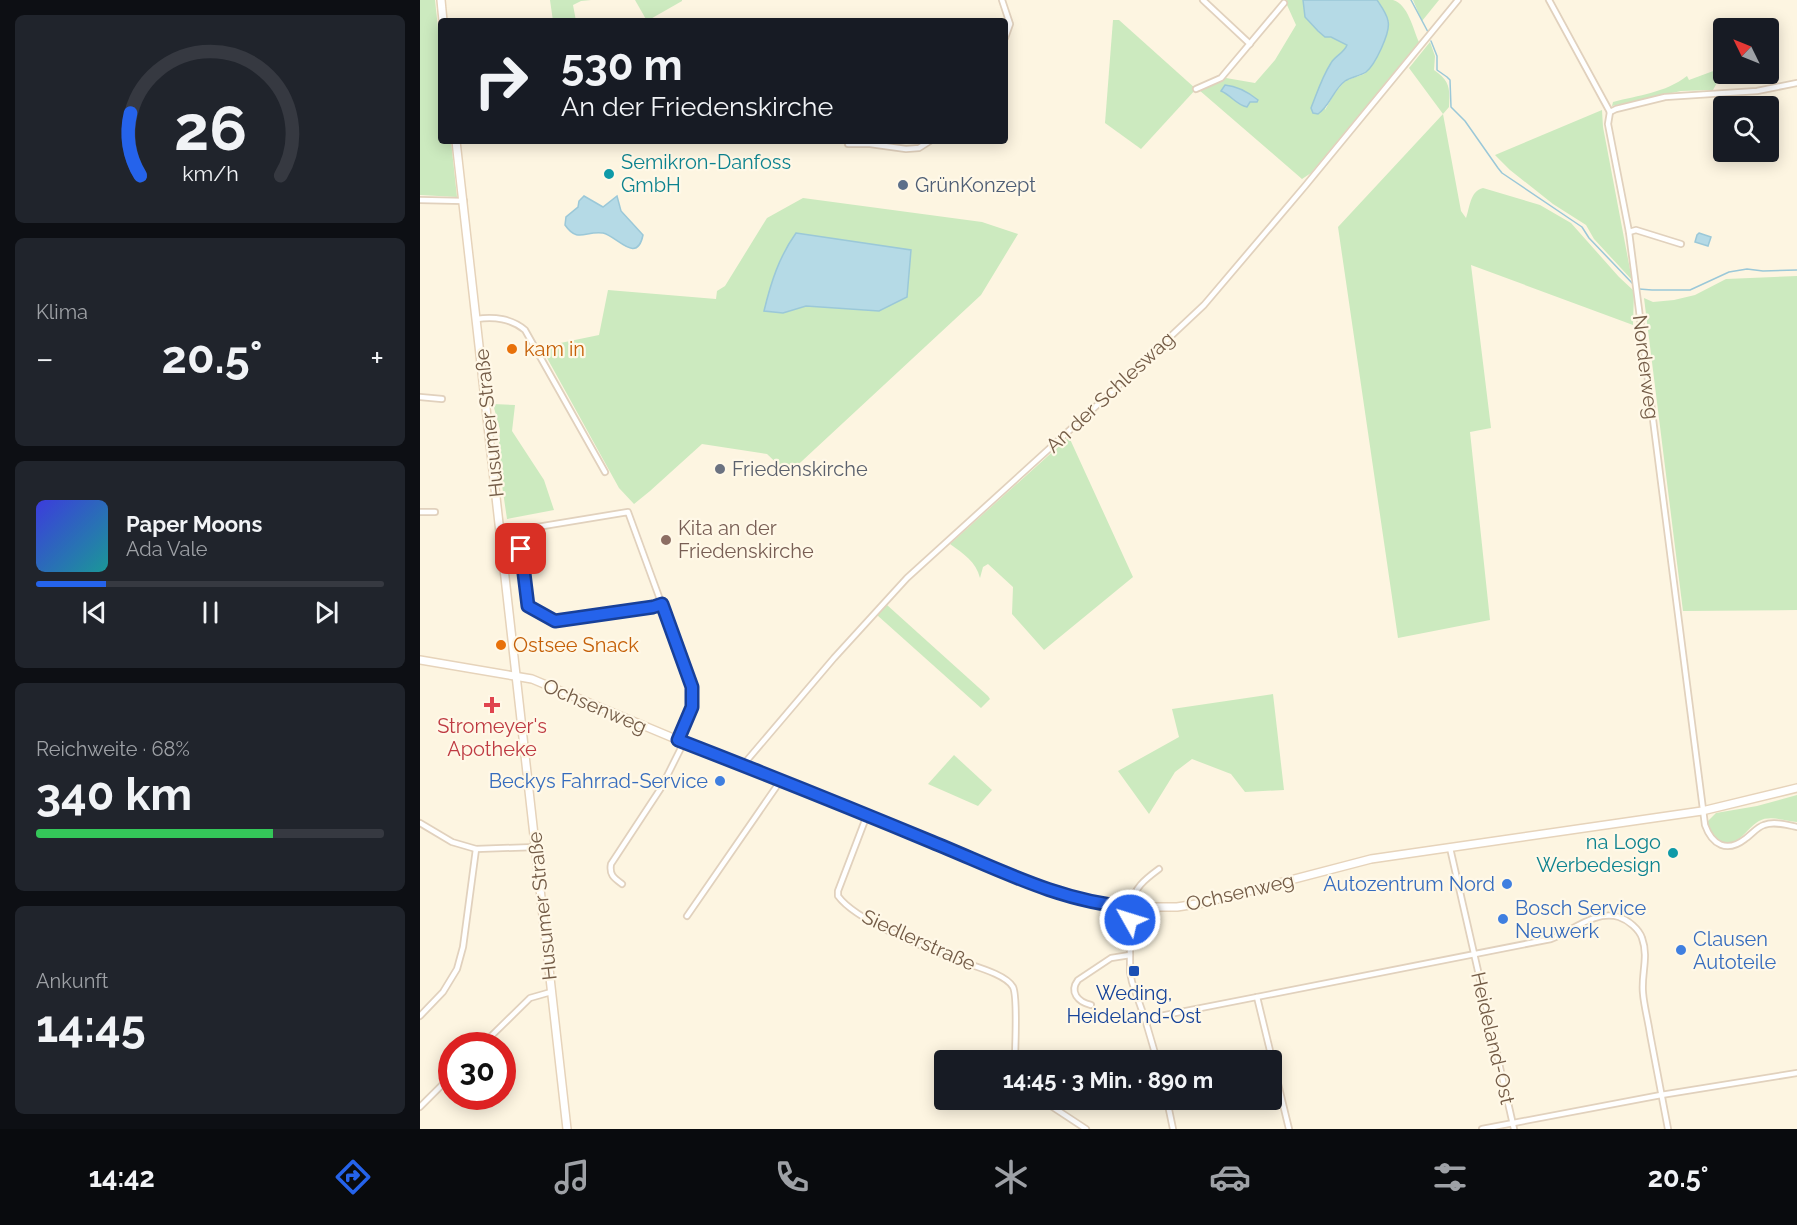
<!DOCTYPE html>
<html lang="de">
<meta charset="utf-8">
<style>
:root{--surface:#171b24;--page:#20242c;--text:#f1f3f6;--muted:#9ea1a6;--line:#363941;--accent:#2563eb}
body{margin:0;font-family:Raleway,sans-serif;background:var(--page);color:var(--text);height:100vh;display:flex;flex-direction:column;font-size:22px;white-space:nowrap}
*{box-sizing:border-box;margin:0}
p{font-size:20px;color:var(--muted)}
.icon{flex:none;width:33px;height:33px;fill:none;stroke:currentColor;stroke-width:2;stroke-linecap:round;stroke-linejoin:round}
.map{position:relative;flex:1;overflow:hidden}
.drawer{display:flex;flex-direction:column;gap:15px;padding:15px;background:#0d0f14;width:420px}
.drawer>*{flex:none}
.guide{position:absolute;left:18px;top:18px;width:570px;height:126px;border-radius:6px;box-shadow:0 3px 15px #0003;background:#171b24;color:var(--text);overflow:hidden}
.needle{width:39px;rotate:313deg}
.buttons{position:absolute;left:1293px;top:18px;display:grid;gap:12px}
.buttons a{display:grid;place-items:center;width:66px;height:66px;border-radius:6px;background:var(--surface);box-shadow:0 3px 15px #0003;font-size:30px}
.speed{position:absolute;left:18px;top:1032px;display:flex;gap:12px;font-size:30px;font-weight:700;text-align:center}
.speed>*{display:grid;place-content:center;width:78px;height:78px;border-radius:50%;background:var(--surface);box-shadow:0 3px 15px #0003;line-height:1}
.speed .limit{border:9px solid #d22;background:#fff;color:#111}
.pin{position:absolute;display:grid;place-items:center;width:51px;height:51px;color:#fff;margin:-26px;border-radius:12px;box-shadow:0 3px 9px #0006}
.me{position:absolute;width:66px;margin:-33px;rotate:309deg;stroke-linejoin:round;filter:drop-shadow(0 0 4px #0008)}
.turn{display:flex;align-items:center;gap:21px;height:126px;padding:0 24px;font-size:27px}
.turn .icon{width:78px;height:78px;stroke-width:2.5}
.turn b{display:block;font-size:42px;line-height:51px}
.big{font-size:45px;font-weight:700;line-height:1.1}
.drawer .widget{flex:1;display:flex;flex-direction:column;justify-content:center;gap:9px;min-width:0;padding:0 21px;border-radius:9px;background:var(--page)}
.drawer .dial{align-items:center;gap:0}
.dial svg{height:156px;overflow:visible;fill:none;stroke:var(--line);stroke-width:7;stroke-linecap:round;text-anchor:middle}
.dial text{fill:var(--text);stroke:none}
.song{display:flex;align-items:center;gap:18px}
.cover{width:72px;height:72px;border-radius:9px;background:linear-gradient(135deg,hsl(240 70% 55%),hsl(180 70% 35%))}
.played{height:6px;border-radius:3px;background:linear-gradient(90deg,var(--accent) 20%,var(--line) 20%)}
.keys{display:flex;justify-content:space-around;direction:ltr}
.heat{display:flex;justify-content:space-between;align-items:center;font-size:33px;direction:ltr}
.charge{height:9px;border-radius:4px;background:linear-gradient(90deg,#34c759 68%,var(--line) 0)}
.trip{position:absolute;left:514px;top:1050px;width:348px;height:60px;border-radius:6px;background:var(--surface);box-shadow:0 3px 15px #0003;font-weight:700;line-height:60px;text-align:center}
.dock{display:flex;height:96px;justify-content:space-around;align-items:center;background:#090b0e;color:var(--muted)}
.dock .icon{width:42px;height:42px}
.dock .active{color:var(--accent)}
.dock b{font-size:27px;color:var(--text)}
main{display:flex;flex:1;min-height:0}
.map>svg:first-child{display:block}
.green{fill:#cceabf;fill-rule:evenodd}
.water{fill:#b5dae6;stroke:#9bc8d8;stroke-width:1.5}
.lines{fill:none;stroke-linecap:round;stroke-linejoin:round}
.stream{stroke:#9bc8d8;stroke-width:1.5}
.street-casing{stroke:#e1d1bd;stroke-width:8}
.secondary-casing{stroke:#e6d3ba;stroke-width:10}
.street{stroke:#fff;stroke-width:4.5}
.secondary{stroke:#fff;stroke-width:7}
.route-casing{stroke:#184099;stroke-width:15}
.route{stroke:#2563eb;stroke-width:10}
.culture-dot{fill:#0f9aa8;stroke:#fff8e7;stroke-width:2}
.service-dot{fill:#5c6f8a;stroke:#fff8e7;stroke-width:2}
.food-dot{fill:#e8710a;stroke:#fff8e7;stroke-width:2}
.worship-dot{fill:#6b7280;stroke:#fff8e7;stroke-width:2}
.education-dot{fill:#8d6e63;stroke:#fff8e7;stroke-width:2}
.health-dot{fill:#e0444e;stroke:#fff8e7;stroke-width:2}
.shop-dot{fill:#3f7fe0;stroke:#fff8e7;stroke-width:2}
.transit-dot{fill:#1a4fb4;stroke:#fff8e7;stroke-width:2}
.labels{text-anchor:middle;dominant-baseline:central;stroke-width:4.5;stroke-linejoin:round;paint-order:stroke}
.culture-label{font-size:20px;fill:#0d838f;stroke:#fff8e7;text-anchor:start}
.service-label{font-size:20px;fill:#4e5e75;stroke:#fff8e7;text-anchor:start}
.food-label{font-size:20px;fill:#c56008;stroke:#fff8e7;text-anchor:start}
.street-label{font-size:20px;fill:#745c47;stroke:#fff8e7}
.worship-label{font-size:20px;fill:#5b616d;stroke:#fff8e7;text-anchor:start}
.education-label{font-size:20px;fill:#785e54;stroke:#fff8e7;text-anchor:start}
.health-label{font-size:20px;fill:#be3a42;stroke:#fff8e7}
.shop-label{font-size:20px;fill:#366cbe;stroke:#fff8e7;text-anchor:end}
.transit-label{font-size:20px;fill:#164399;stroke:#fff8e7}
</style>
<main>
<section class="drawer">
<div class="widget dial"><svg viewBox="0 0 100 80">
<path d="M14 69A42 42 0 1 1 86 69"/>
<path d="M14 69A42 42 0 0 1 9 37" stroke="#2563eb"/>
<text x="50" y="56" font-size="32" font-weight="700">26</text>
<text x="50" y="72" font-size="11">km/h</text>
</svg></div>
<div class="widget"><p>Klima</p>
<div class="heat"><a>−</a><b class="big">20.5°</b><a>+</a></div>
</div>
<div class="widget">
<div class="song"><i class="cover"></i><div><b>Paper Moons</b><p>Ada Vale</p></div></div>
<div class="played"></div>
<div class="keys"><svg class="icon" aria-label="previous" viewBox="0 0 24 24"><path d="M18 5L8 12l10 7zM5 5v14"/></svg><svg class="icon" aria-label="pause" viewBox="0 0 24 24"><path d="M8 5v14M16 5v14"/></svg><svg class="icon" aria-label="next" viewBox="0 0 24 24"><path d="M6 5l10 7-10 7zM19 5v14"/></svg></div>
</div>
<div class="widget"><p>Reichweite · 68%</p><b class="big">340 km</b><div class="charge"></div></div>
<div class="widget"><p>Ankunft</p><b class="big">14:45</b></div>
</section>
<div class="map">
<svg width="1377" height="1129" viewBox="0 0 1377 1129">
<rect width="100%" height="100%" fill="#fdf5e1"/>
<g class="green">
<polygon points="0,0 15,0 21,56 21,141 31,141 37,197 0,195"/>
<polygon points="130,0 171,0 161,1 153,5 156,21 133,21"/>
<polygon points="215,0 262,0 262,1 227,21"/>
<path d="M867,0H883L885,17L898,31L905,37H911L928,45L927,48L913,60L905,110L914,94L925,81L944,74L969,22L957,0C962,0 968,0 973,0C988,4 993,29 999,42L891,173L882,179L779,90L806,78L835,83L855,60L876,25L867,5Z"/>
<polygon points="993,0 1019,0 1002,21"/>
<polygon points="693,20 699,20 776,89 721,149 685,123"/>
<path d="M1010,42L1015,56L1014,70C1030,81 1030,88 1029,107L1023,114L1041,211L1046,218C1050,207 1050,191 1063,188L1120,205L1151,223L1199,277L1214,291L1213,325L1051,265L1071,428L1050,432L1070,620L978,638L918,227L1023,114L989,68Z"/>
<path d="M1296,70L1299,79L1293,90L1261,91L1192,106L1193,102C1219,95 1245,93 1267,76L1269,80Z"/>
<polygon points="1182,110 1183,127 1212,280 1174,239 1166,225 1133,204 1090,170 1075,155"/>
<path d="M383,198L562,222L598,234L561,295L368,474L347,454L282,444L230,491L214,504L199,488L121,347L179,335L188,290L296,299L297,291L305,286L347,218ZM491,251L459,311L386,306L363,313L344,310Z"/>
<polygon points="1377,276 1377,610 1263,611 1224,298 1233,302 1254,300 1275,295 1306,279"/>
<polygon points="73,404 95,405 92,431 124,480 134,510 87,519 78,458 80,430"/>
<path d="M649,437L713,577L624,650L592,614L593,587L568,564L563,567L560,578C556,562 544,554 530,544Z"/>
<polygon points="467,605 568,696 570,699 561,708 457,615"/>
<polygon points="853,694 864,790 825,792 811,774 772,759 755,772 729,814 698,771 759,737 752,709"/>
<polygon points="534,755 572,790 558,806 508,784"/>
<path d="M1377,795V822C1366,821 1350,815 1339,821C1325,829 1316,853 1296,838C1290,833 1288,829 1288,821L1296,813L1337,806Z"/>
</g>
<g class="water">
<path d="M883,0H957C961,6 967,14 968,21C971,32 955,65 946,72C940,76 931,77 925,81C913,90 910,106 898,114L893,113L891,108C897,93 902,77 911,63C915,56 924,53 927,45L911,37H905L898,31L885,17Z"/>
<path d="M805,85C817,86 828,92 838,100L837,102H830L827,107C816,105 811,95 801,91Z"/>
<path d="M164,196L183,207L197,196L201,211L223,235C217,265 197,236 183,233C166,230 158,244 145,225L146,217L158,207L159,201Z"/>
<path d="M376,233L491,250L487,297L459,311L386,306L363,313L344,311C351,282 359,257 376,233Z"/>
<polygon points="1279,233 1291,237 1288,246 1275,242 1277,235"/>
</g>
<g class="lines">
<g class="stream">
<polyline points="991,0 1008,32"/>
<polyline points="1011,41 1017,56 1017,70 1027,77 1030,80 1031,107 1045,121 1078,168 1082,173 1162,227 1169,238 1213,284"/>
<polyline points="1219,289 1232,290 1270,290 1309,272 1327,269 1343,271 1377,270"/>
</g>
<g class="street-casing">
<g id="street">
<polyline points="582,0 590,24 585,38"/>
<polyline points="783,0 830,44"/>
<polyline points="1129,0 1190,112"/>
<polyline points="776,89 801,78 864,3"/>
<path d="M1190,112L1188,124L1209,232L1285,825C1292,845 1307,853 1325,839C1331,835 1337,827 1344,825C1354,821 1367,825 1377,827"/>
<polyline points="1190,112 1196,109 1245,97 1337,91 1377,83"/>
<polyline points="428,144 450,144 486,149 499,148 510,141"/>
<polyline points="0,200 44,201"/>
<polyline points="1209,232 1216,230 1261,244"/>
<path d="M57,319C74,316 92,319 105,330L185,472"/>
<polyline points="0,397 22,399"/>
<polyline points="0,512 15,512"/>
<polyline points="242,604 233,607 135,621 108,606 99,530 208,512 272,687 272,707 258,740"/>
<polyline points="323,765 414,658 487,578 685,398 784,305 885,186 1038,0"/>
<path d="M447,815L418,891V896C437,922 509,949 540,961C553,966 586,974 593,987C598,997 595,1046 595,1060"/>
<polyline points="0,823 32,842 56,849 116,847"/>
<polyline points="1030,848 1094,1129"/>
<path d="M202,884C194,878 189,875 191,864L241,788L264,742"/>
<polyline points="267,916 361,780"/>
<polyline points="837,997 869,1129"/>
<path d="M671,1005C658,1002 649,992 658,980L691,958L710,955"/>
<polyline points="0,1016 23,992 37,969 43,947 56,849"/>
<path d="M725,1019L1131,939C1153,931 1174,910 1199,917C1208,920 1219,929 1222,938C1229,957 1221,974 1223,993C1224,1006 1228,1020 1230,1034C1236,1065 1242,1097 1248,1129"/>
<polyline points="61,1046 110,998 131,992"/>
<path d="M737,1060L725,1019L712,982L710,972V907C714,888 724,880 739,869"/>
<polyline points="622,1100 666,1129"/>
<polyline points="747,1100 753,1129"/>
<polyline points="0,1107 32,1075"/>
<polyline points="1062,1129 1241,1095 1377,1073"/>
</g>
</g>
<g class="secondary-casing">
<g id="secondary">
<polyline points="21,0 23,21"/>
<polyline points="36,141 147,1129"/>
<polyline points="0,660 112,679 258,740 361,780 629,890 687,905 710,907 757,907 783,903 951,859 1282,811 1377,788"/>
</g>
</g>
<use href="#street" class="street"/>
<use href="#secondary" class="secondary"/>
</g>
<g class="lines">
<g class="route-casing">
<path id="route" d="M101,549L108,606L135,621L233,607L242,604L272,687V707L258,740C343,773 428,807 512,842C576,868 640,902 710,907V920"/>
</g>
<use href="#route" class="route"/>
</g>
<g class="culture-dot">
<circle cx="189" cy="174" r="6"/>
<circle cx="1253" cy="853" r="6"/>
</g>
<circle class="service-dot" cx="483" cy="185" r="6"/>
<g class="food-dot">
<circle cx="92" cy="349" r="6"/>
<circle cx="81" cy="645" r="6"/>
</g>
<circle class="worship-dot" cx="300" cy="469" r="6"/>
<circle class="education-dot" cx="246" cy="540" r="6"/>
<path class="health-dot" d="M69 696h6v6h6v6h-6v6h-6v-6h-6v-6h6z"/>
<g class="shop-dot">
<circle cx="300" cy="781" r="6"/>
<circle cx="1087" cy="884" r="6"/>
<circle cx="1083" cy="919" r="6"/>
<circle cx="1261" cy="950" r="6"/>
</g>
<rect class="transit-dot" x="708" y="965" width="12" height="12" rx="3"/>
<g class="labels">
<g class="culture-label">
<text x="201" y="162">Semikron-Danfoss<tspan x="201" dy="23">GmbH</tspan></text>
<text x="1241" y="842" text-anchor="end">na Logo<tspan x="1241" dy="23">Werbedesign</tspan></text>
</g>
<g class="service-label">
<text x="495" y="185">GrünKonzept</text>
</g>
<g class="food-label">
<text x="104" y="349">kam in</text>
<text x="93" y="645">Ostsee Snack</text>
</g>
<g class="street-label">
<text transform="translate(1226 367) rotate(83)">Norderweg</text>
<text transform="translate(690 392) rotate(-43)">An der Schleswag</text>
<text transform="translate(69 423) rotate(-96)">Husumer Straße</text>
<text transform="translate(175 706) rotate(23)">Ochsenweg</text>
<text transform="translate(820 892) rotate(-13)">Ochsenweg</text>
<text transform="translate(122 906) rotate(-96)">Husumer Straße</text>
<text transform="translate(499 940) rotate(24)">Siedlerstraße</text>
<text transform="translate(1073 1038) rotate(77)">Heideland-Ost</text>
</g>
<g class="worship-label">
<text x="312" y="469">Friedenskirche</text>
</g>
<g class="education-label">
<text x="258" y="528">Kita an der<tspan x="258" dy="23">Friedenskirche</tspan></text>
</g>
<g class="health-label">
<text x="72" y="726">Stromeyer's<tspan x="72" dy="23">Apotheke</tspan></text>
</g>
<g class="shop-label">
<text x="288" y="781">Beckys Fahrrad-Service</text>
<text x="1075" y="884">Autozentrum Nord</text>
<text x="1095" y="908" text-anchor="start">Bosch Service<tspan x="1095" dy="23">Neuwerk</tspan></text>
<text x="1273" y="939" text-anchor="start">Clausen<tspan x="1273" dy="23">Autoteile</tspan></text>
</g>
<g class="transit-label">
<text x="714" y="993">Weding,<tspan x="714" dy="23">Heideland-Ost</tspan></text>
</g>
</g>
</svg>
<div class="buttons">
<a><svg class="needle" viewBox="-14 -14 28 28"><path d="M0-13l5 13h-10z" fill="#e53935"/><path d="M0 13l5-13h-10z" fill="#9ea1a6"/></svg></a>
<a><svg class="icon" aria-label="search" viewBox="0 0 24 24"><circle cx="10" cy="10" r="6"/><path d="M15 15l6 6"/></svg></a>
</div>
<div class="speed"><div class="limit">30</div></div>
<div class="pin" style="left:101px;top:549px;background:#d93025"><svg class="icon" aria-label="arrive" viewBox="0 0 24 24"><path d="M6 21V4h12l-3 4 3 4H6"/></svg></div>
<svg class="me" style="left:710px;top:920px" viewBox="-20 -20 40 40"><circle r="17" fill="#2563eb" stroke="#fff" stroke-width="3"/><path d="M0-11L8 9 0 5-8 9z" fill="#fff"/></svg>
<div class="trip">14:45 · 3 Min. · 890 m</div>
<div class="guide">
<div class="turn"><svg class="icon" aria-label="right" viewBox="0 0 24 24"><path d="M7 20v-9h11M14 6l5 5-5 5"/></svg><div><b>530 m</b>An der Friedenskirche</div></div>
</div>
</div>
</main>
<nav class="dock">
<b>14:42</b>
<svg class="icon active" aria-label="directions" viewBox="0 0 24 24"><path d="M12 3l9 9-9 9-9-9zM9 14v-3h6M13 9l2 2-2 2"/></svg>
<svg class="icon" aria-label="music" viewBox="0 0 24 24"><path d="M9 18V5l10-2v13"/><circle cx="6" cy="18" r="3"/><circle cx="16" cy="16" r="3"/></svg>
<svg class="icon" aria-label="phone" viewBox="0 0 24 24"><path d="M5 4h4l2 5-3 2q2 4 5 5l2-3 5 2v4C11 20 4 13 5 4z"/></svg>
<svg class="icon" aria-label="climate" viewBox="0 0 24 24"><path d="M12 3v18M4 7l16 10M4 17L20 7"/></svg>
<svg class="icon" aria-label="car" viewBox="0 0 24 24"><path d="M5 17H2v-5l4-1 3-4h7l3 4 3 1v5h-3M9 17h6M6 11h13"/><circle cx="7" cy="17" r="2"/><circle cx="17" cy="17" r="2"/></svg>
<svg class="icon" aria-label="filters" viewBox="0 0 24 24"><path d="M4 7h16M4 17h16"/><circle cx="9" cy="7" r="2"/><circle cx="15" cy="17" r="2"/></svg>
<b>20.5°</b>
</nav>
